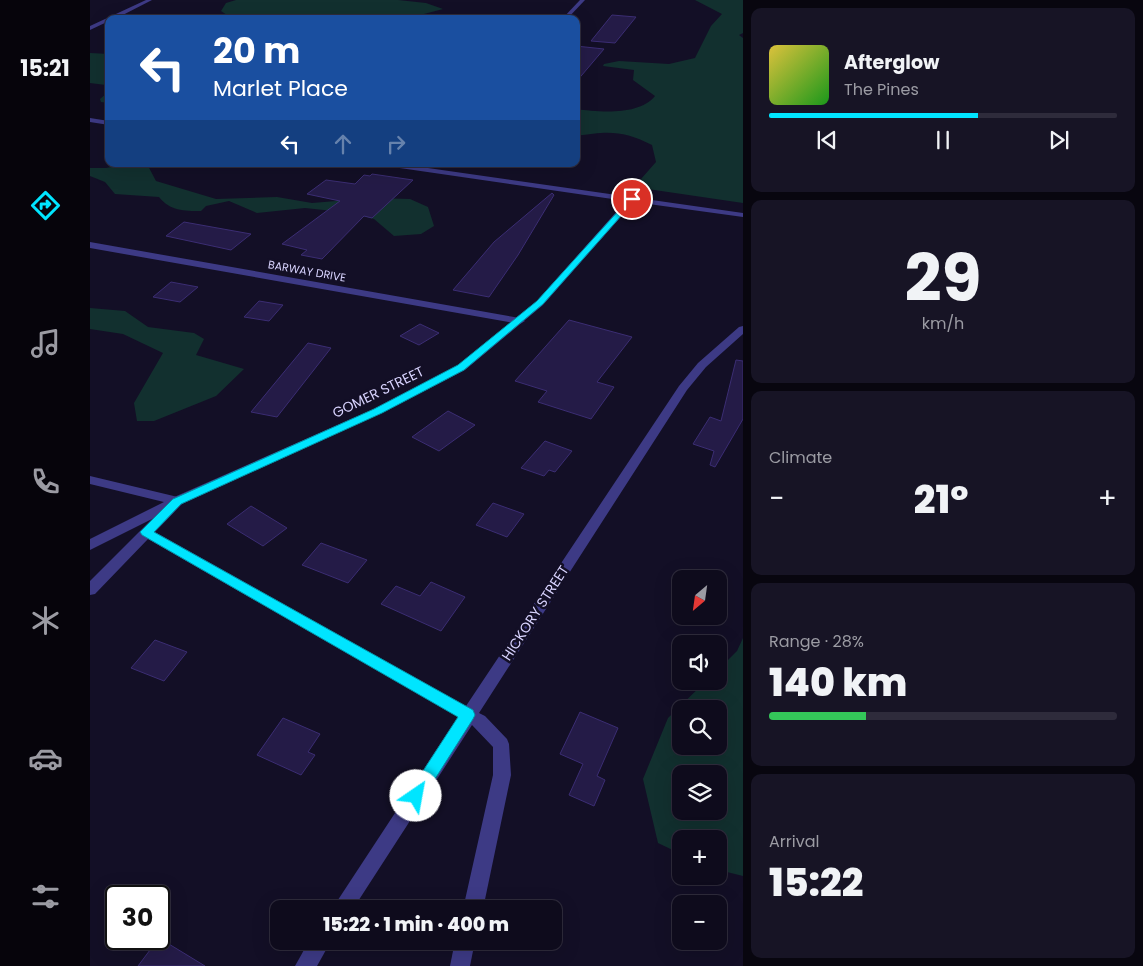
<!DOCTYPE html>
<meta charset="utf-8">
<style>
:root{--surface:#0e0b1c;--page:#171425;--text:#f1f3f6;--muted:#9b9ba3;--line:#2e2b3b;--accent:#00e5ff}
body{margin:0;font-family:Poppins,sans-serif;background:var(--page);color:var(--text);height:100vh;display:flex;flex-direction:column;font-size:19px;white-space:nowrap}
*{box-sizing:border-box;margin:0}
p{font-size:16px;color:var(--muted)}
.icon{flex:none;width:28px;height:28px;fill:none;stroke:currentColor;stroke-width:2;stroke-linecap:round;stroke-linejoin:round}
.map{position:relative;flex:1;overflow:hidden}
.drawer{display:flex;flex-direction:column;gap:8px;padding:8px;background:#08060f;width:400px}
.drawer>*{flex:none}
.top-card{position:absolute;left:15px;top:15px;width:475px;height:152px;border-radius:10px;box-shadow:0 5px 20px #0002,0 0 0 1px var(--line);background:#1a4fa0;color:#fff;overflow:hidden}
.needle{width:32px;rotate:209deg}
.controls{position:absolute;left:582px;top:570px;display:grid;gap:10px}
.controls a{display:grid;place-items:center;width:55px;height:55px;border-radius:10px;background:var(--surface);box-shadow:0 5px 20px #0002,0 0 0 1px var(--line);font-size:25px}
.speed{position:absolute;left:15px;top:885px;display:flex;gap:10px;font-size:25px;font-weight:700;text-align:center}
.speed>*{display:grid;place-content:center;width:65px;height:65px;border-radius:50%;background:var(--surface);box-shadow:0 5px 20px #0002,0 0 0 1px var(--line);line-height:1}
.speed .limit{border:2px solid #111;border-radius:8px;background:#fff;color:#111}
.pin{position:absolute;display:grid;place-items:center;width:42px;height:42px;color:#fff;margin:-21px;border:2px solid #fff;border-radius:50%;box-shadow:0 1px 5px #0007}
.me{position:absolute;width:55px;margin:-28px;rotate:33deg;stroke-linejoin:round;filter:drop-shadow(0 0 4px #0008)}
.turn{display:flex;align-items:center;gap:18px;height:105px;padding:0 25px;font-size:22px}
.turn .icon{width:65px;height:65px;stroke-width:2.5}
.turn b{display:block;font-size:35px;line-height:42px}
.lanes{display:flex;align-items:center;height:48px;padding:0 25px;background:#0003;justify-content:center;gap:25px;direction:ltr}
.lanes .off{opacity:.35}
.big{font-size:38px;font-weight:800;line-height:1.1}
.drawer .widget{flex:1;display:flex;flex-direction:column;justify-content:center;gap:8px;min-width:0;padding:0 18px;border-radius:10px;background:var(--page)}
.drawer .dial{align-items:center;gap:0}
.dial b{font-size:65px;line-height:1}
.song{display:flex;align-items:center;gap:15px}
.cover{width:60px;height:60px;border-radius:8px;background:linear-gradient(135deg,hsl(50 70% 55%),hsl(120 70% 35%))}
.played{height:5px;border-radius:2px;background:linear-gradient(90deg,var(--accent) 60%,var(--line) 60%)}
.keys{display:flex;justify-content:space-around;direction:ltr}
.heat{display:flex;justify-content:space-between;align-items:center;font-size:28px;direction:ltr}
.charge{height:8px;border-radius:4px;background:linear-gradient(90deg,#34c759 28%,var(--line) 0)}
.trip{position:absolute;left:180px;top:900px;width:292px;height:50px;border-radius:10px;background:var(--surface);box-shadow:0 5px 20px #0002,0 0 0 1px var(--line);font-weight:800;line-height:50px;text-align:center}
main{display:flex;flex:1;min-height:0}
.dock{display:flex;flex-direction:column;width:90px;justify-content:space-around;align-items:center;background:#06040b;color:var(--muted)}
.dock .icon{width:35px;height:35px}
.dock .selected{color:var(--accent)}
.dock b{font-size:22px;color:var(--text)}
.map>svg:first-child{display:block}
.green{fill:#12302f;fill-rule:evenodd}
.building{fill:#241b47;stroke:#3b2d73}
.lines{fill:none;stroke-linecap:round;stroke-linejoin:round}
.minor{fill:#3d3a85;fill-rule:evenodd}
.tertiary{fill:#3d3a85;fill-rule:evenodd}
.route{fill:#00e5ff;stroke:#0095a6}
.labels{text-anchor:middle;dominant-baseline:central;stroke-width:5;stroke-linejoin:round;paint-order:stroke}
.far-street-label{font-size:11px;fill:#d9d4ff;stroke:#130f26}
.street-label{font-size:14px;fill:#d9d4ff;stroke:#130f26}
</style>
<main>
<nav class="dock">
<b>15:21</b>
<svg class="icon selected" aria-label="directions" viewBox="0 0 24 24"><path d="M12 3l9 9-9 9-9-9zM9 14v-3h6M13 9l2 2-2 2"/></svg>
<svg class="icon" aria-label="music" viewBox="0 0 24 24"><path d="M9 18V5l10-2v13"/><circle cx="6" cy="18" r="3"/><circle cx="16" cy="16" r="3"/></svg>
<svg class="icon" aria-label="phone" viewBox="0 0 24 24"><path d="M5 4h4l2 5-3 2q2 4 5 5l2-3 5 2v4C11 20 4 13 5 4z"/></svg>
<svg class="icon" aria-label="climate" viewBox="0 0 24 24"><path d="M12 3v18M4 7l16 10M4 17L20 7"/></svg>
<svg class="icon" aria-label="car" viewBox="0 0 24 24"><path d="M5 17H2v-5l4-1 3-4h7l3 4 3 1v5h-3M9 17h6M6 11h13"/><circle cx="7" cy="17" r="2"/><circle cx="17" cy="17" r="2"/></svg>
<svg class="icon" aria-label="filters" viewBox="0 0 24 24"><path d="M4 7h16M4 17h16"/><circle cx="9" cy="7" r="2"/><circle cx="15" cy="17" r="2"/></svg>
</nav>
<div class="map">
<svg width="653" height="966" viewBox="0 0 653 966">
<rect width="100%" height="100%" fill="#130f26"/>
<g class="green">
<polygon points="146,0 308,0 336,3 353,9 334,14 332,19 130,19 137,15 131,11 136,3"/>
<path d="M605,0H653V33L649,35L653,38V203L544,187L566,162L562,145C533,130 518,131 486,136V109C509,112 549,116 565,96L543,80L544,70L513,66L514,64L529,61L579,64L605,58L621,26L632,14Z"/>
<polygon points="0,53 19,54 19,103 11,102 10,99 17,93 16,85 0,83"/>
<path d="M37,164H57L66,181L126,199L187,197L222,203L283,198L320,199L338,207L344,226L331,234L304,236L284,219L262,213L215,208L167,213L139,201L116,206L111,211C94,211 80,211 69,197L25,194L15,182L0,176V168H16Z"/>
<polygon points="0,308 35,311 58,327 104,333 114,339 106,355 154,369 126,396 64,421 47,421 44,403 73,353 33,334 0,329"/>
<path d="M653,638V876L629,870V839H591V854L568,843L553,779L578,718L616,681H629V669L647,651ZM591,709H629V746H591ZM591,774H629V811H591Z"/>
</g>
<g class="building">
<polygon points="522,15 546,17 525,43 501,41"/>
<polygon points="486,46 514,49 486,82"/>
<polygon points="282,174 323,180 282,218 274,216 232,259 211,255 217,250 192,244 250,201 217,194 236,180 265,184 274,175 280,176"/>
<polygon points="462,193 464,195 428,255 399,297 363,290 404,242"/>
<polygon points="94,222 161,234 141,250 76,236"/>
<polygon points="81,282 108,287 90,302 63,297"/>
<polygon points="169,301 193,305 179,321 154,317"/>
<polygon points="479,320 542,337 507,382 524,387 501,419 448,402 457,391 425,381"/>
<polygon points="330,324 349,333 329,345 310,336"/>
<polygon points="218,343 241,348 187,417 161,412"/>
<polygon points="646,360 653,361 653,419 625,467 620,465 624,451 603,444 620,417 631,421"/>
<polygon points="358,411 385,425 349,451 322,437"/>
<polygon points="455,441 482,451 465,472 459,470 454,476 431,468"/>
<polygon points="403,503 434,514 417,537 386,525"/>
<polygon points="161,506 197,528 173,546 137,524"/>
<polygon points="231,543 277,560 258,583 212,565"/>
<polygon points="341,582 375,597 351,631 291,604 306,586 330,596"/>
<polygon points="65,640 97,652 74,681 41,668"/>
<polygon points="490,712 528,728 507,776 515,780 504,806 479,795 493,764 470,754"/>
<polygon points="193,718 230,734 218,752 225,755 211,775 167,755"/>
<polygon points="69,938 115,966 48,966"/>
</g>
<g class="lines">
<g class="minor">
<polygon points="56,0 62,0 25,19 19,19 19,21 0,30 0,26"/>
<polygon points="490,0 495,0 477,19 472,19"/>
<polygon points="0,242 430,318 435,321 430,324 0,248"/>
<polygon points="653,326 653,334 616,367 597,390 389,713 395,716 417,739 419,744 421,775 393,909 373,909 403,775 403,747 382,725 263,909 242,909 368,717 58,539 5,594 0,595 0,581 78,503 0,484 0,476 92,498 93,501 92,504 65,532 376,706 589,386 608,363 649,327"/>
<polygon points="219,941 241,941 227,966 205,966"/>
<polygon points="365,941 385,941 380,966 360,966"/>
</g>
<g class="tertiary">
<polygon points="0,118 19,121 19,125 0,122"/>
<polygon points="292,164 310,164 653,213 653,217 544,202 453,305 375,370 292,413 92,504 0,550 0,539 82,498 284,409 367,366 447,301 536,201 296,166"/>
</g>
</g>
<polygon class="route" points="540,198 546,199 453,304 374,370 292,413 91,504 64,532 383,710 385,715 383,719 331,801 326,803 320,801 318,796 320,791 368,717 52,535 50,532 83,499 284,409 368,365 447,301"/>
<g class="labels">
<g class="far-street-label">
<text transform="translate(217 271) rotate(10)">BARWAY DRIVE</text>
</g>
<g class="street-label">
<text transform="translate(288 392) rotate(-26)">GOMER STREET</text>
<text transform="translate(445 613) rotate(-57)">HICKORY STREET</text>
</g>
</g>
</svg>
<div class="controls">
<a><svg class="needle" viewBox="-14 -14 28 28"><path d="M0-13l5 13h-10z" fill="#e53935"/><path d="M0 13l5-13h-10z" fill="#9b9ba3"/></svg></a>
<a><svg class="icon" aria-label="sound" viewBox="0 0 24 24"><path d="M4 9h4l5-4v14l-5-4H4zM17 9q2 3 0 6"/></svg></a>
<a><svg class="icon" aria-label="search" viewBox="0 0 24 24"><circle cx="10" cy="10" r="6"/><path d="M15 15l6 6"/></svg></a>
<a><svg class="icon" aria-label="layers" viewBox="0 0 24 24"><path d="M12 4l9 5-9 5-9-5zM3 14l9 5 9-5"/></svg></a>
<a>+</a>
<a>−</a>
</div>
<div class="speed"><div class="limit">30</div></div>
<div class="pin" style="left:542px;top:199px;background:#d93025"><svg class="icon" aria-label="arrive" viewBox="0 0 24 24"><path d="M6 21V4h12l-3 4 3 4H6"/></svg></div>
<svg class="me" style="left:326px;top:796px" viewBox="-20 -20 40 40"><circle r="19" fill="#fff"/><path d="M0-13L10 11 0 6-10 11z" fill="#00e5ff"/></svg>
<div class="trip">15:22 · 1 min · 400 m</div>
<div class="top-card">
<div class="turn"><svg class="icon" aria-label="left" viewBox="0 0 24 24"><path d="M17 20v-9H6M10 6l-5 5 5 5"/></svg><div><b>20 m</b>Marlet Place</div></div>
<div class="lanes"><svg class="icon" aria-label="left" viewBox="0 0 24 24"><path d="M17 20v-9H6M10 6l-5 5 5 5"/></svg><svg class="icon off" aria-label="ahead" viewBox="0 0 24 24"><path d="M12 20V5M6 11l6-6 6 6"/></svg><svg class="icon off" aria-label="right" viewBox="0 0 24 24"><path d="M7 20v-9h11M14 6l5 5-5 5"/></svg></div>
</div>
</div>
<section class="drawer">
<div class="widget">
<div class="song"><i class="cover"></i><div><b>Afterglow</b><p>The Pines</p></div></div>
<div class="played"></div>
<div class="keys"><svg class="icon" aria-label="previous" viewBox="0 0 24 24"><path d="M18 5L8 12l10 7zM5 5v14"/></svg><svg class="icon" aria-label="pause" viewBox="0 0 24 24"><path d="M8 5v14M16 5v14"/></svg><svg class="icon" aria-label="next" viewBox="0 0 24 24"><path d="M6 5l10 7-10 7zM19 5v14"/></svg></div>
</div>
<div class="widget dial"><b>29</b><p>km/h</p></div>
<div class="widget"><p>Climate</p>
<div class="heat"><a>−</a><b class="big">21°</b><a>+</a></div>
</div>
<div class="widget"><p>Range · 28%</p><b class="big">140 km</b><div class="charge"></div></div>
<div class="widget"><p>Arrival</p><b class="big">15:22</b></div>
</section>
</main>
